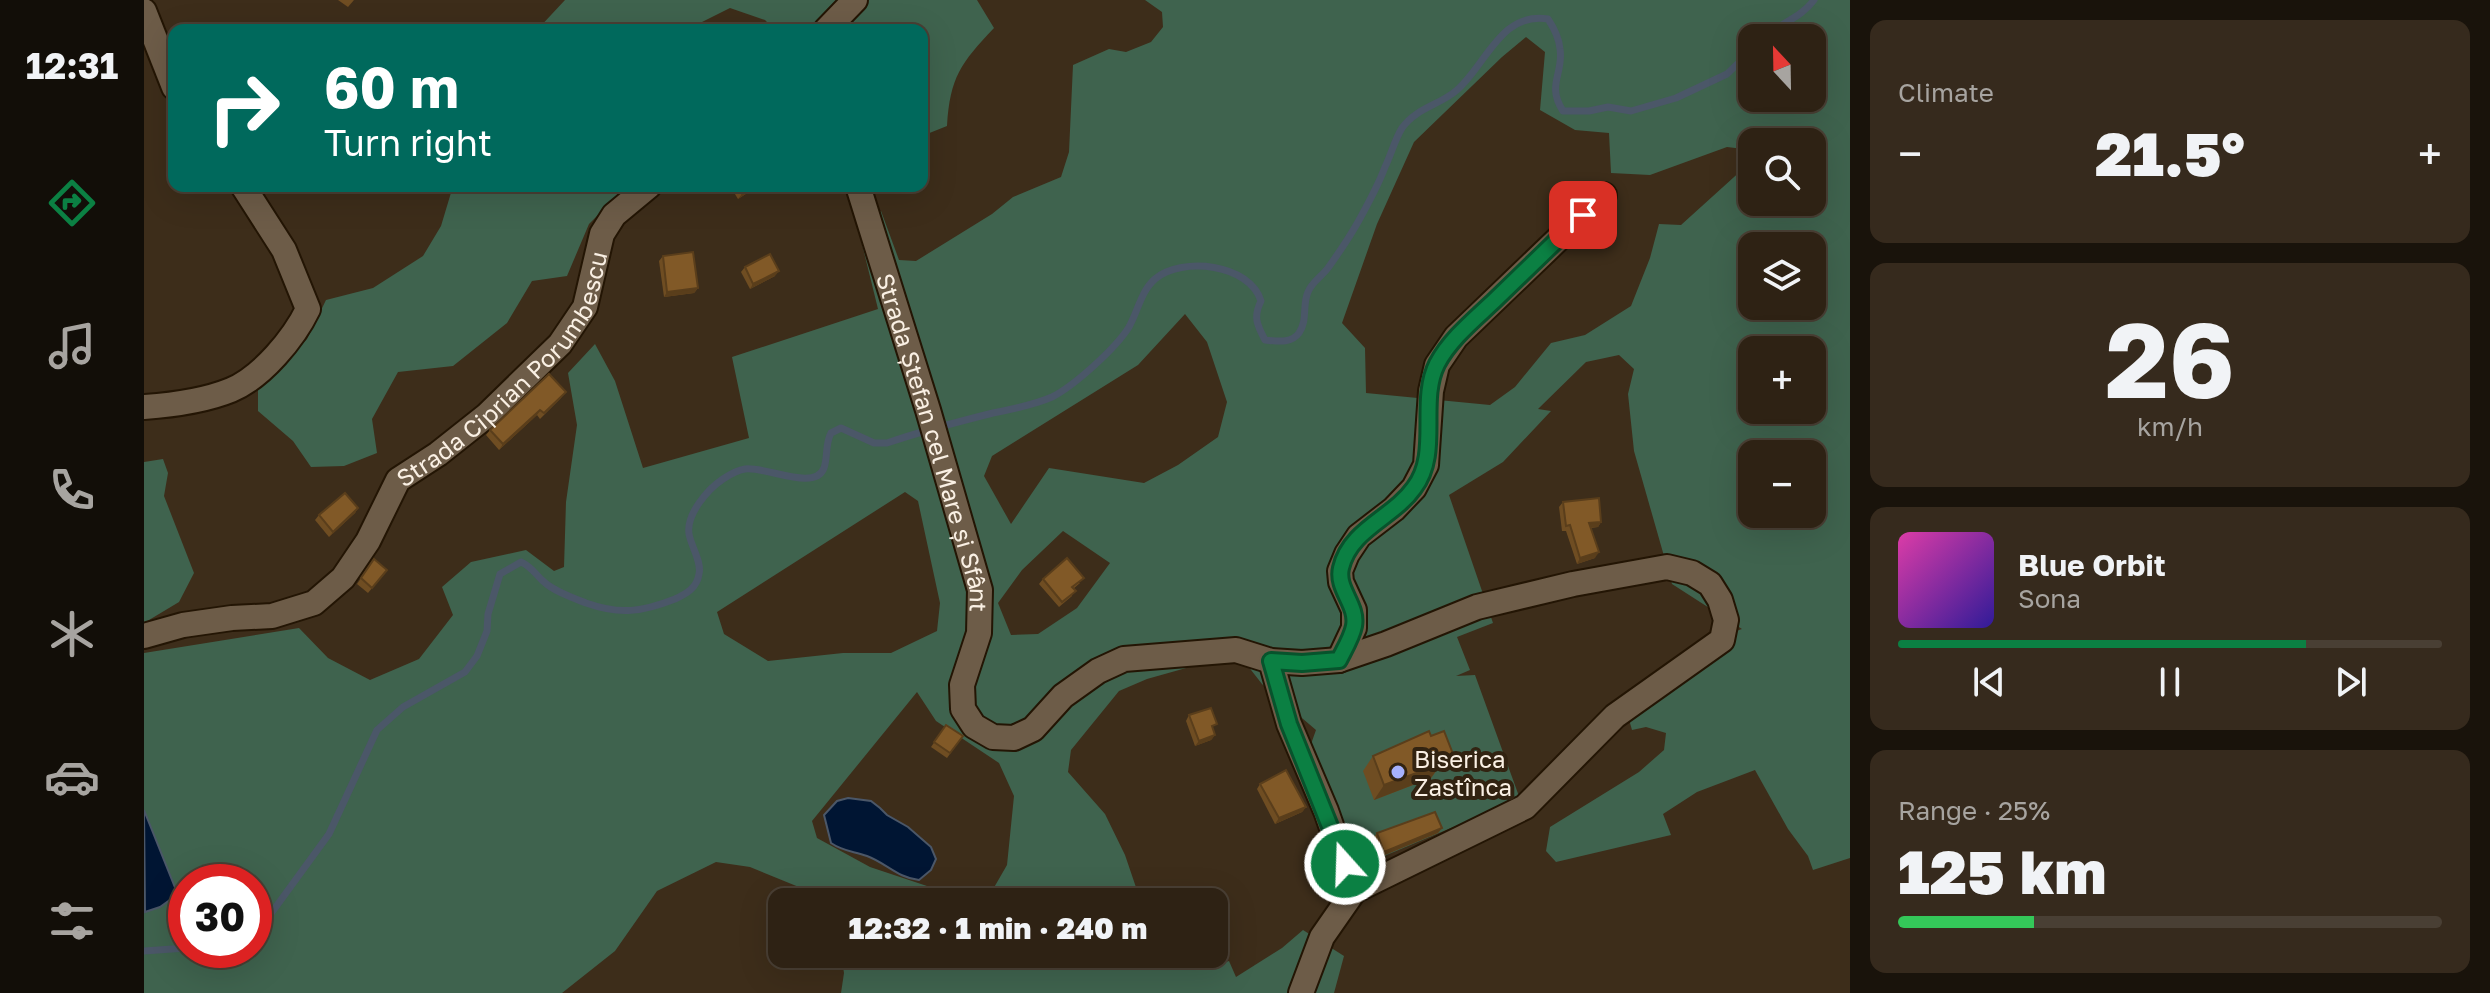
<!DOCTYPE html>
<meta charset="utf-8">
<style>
:root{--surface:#2e2214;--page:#362a1d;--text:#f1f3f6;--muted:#a7a4a0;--line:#493f34;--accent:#0b8043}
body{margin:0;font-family:"Golos Text",sans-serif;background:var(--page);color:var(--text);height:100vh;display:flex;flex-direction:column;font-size:30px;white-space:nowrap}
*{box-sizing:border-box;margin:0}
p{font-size:26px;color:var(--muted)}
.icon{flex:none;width:44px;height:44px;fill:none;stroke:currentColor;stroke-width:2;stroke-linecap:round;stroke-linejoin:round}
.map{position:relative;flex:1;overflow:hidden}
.side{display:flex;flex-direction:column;gap:20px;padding:20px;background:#19130b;width:640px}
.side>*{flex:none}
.top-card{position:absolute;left:24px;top:24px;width:760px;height:168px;border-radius:16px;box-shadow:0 8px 32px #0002,0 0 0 2px var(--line);background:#00695c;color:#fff;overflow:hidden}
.needle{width:52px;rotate:338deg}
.controls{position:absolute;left:1594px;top:24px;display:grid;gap:16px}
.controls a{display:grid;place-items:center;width:88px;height:88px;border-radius:16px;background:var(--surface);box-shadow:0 8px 32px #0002,0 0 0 2px var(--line);font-size:40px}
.speed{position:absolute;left:24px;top:864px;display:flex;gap:16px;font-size:40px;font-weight:700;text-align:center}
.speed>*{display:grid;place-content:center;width:104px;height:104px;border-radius:50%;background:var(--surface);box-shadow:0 8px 32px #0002,0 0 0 2px var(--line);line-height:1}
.speed .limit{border:12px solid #d22;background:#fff;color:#111}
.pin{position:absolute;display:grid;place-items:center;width:68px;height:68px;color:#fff;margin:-34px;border-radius:16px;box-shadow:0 4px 12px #0006}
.me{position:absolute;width:88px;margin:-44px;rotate:340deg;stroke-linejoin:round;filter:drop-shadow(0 0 6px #0008)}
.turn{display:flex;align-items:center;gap:28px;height:168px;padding:0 24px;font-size:36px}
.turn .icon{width:104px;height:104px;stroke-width:2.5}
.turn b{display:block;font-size:56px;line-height:68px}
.big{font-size:60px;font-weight:800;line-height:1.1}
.side .card{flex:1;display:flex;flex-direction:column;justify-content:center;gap:12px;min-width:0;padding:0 28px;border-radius:16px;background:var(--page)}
.side .dial{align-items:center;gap:0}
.dial b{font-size:104px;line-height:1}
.song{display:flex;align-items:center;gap:24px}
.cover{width:96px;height:96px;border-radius:12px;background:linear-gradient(135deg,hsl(320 70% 55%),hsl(250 70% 35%))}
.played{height:8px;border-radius:4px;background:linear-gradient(90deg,var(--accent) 75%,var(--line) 75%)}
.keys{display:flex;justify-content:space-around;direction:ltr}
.heat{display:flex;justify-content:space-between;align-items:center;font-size:44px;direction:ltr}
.charge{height:12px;border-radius:6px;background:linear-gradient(90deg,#34c759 25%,var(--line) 0)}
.trip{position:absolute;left:624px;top:888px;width:460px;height:80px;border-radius:16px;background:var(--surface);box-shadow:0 8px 32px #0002,0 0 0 2px var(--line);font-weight:800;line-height:80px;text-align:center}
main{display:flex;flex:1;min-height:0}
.tab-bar{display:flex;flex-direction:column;width:144px;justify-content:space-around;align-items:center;background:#120e08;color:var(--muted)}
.tab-bar .icon{width:56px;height:56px}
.tab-bar .on{color:var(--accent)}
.tab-bar b{font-size:36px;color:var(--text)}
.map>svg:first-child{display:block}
.green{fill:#3f634e;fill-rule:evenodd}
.water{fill:#001533;stroke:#4b5768;stroke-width:2}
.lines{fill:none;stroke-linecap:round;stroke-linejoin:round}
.stream{stroke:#4b5768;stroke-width:7}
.minor-casing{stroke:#231504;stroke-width:28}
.minor{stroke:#6d5c48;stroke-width:24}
.wall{fill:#6f4d22}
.shaded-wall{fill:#5a3e1b}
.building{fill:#815927;stroke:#5a3e1b;stroke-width:2}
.route-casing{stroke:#07532c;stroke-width:20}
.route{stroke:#0b8043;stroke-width:14}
.poi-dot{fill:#a6b1fc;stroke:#322311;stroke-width:3}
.labels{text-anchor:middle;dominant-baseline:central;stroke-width:8;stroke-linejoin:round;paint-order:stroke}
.street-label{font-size:24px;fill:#faf0e4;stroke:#322311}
.poi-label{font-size:24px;fill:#faf0e4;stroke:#322311;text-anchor:start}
</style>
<main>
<nav class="tab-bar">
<b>12:31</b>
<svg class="icon on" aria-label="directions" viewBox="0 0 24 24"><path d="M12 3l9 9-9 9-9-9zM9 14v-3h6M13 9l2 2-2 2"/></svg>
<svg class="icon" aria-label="music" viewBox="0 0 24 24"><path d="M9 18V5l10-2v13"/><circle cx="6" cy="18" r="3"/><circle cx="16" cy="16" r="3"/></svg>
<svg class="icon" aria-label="phone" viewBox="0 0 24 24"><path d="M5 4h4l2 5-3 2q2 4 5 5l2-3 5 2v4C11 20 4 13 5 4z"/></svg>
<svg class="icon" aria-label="climate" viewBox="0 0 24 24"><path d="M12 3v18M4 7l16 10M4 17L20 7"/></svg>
<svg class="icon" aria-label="car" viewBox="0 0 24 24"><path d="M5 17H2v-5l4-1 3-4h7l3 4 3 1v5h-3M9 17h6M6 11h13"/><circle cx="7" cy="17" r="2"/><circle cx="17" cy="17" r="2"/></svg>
<svg class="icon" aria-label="filters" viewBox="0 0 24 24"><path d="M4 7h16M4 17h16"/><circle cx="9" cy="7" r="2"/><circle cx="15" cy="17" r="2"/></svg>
</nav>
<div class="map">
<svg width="1706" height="993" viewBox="0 0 1706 993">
<rect width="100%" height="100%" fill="#3d2d1a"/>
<g class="green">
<path d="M421,0H833L850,28C817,63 806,77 803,126L778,136V30H631L621,20L586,8L542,30H393Z"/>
<path d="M1001,0H1706V858L1669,870L1664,856L1644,829L1611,770L1553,792L1519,814L1527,835L1412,862L1402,851L1406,827L1495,772L1520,750L1522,733L1502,727L1488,730L1486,723L1488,712L1524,689L1592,631L1598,629L1528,584L1490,451L1484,394L1490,369L1475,355L1442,362L1394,409L1407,411L1359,462L1305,495L1349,623L1313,637L1326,670L1312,676L1331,675L1376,799L1226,862L1207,852L1167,744L1172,730L1118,684L1100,661H1067L1003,679L975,691L927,750L924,772L961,814L981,855L997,902H830L848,891L863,865L870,796L855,763L792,721L773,692L668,821L673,838L726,867L786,887L788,902H680L672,894L606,867L572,862L513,891L471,951L418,993H0V653L155,628L184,658L226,680L275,659L309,615L298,587L327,562L382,550L410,571L420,567L422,502L433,425L424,373L451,344L471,381L499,468L605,438L588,357L734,309L714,228L737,211L755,260L772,261L848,214L869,197L917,177L925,152L929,65L965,49L982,52L1007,42L1019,27L1018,12ZM1382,37L1401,52L1396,110L1431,130L1465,133L1467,173L1506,175L1583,147L1608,150V142H1668V202H1608V168H1600L1537,225L1515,224L1506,258L1487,306L1441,335L1407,343L1371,387L1346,405L1222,393L1221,348L1198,323L1233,224L1270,142L1358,57ZM1608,38H1668V98H1608ZM1608,246H1668V306H1608ZM1041,314L1063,342L1083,402L1074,437L1034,465L1000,483L905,468L867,524L840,476L848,456L994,365ZM1608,350H1668V410H1608ZM1608,454H1668V514H1608ZM761,492L774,501L796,603L793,631L747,653H699L624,661L580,634L573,612ZM919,531L966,563L933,608L894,634L867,635L854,603L878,570ZM42,882H110V950H42Z"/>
<polygon points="309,186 483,186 445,224 423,276 388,281 363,323 309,366 254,372 228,419 233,453 200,466 167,467 149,441 114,411 114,390 163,339 182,300 229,288 279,256 297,226"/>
<polygon points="19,459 24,473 20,496 50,573 35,602 0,623 0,462"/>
<polygon points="1159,930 1200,956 1190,993 697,993 700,973 697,954 1070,954 1070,950 1075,964 1085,961 1092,977 1138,948"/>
</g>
<g class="water">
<path d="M704,798L727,801L736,808L743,815L764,827L787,847L792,859L787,870L775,880C754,878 742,863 723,856C710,851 700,852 687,843L680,815L693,801Z"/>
<polygon points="0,810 32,890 30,897 16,907 1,912"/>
</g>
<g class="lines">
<g class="stream">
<path d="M1620,38C1636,23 1657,18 1670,0"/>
<path d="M110,931L123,919L185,834L233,730L259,707L321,672L333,656L343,631L344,614L356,574L377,562C387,566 391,574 399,581C409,591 429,598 442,603C476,615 498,612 531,599C542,594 553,588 555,574C558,562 547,546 545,534C542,514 564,489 579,479C585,475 594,470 601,469C622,466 671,492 680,468C684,456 681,444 687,433L697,428L730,443H743C778,431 813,422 849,413C869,409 890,405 908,397C930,386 972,348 985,327C994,311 997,291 1011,279C1038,256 1106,264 1117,301C1109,317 1113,325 1121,340C1133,341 1147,344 1155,333C1164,320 1158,305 1164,292C1167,283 1178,276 1184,268C1194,254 1205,238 1214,222C1224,204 1234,186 1241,167C1247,155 1251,139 1258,128C1272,108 1296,105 1313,90C1342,65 1357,11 1404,19C1410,28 1415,38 1416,49C1420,73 1402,85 1419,111H1445L1464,107L1487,111L1532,98L1583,74L1608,50"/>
<polyline points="0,951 42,948"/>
</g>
<g class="minor-casing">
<g id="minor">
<polyline points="0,11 30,87"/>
<polyline points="682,30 711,0"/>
<path id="s1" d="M714,186L784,410L836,590L835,633L818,685L819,709L830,726L849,737L870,738L889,729L919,696L954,671L980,659L1092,650L1127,661L1158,663L1195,660L1242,644L1333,607L1429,584L1523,567L1548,573L1566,584L1576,600L1582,620L1578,640L1471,716L1381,807L1210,891L1178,937L1157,993"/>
<path d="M0,407C29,405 60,401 87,390C118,377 150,338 164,309L140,250L99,186"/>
<path id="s2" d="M0,636L39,625L88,618L128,616L170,603L199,578L224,541L254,480L294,454L342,416L416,344L441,307L458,234L470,215L505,186"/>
<polyline points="1195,660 1210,628 1210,610 1197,582 1196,571 1203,554 1215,536 1250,509 1270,488 1282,465 1287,391 1293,365 1312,337 1460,195"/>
<polyline points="1127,661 1145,724 1182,811 1210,891"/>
</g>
</g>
<use href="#minor" class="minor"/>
</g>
<g class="wall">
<polygon points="194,0 210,0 204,7"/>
<polygon points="30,154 30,178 22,161 25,156"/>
<polygon points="586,186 614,186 594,199"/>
<polygon points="519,256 554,288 550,293 520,297 515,261"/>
<polygon points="601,267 631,276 606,289 597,272"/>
<polygon points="418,397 396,419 393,415 355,450 342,435 346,430"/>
<polygon points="1419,502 1457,522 1454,527 1447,528 1451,558 1433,564 1422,531 1418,531 1415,507"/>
<polygon points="214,508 211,513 185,537 171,520 175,515"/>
<polygon points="230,559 243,570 224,593 213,584"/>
<polygon points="899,579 936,583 929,589 928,596 915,607 895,584"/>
<polygon points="1045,715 1069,729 1071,735 1067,740 1051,746 1042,721"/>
<polygon points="802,725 819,736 803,758 787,747"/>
<polygon points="1287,736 1309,754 1298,769 1292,771 1287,778 1230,800 1219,771 1229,756"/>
<polygon points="1116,784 1162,807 1158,812 1131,824 1113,789"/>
<polygon points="1298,828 1294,833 1236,857 1229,838 1233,833"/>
</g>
<g class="shaded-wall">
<polygon points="610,186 614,186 594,199 598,194"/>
<polygon points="635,271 631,276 606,289 609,284"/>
<polygon points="554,288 550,293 520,297 523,292"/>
<polygon points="396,410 393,415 355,450 359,444"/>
<polygon points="214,508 211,513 185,537 189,532"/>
<polygon points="1457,522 1454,527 1442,528 1445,523"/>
<polygon points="1455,552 1451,558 1433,564 1436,558"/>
<polygon points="1071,735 1067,740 1051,746 1055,741"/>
<polygon points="1309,754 1298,769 1292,771 1287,778 1230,800 1240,785"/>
<polygon points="1162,807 1158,812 1131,824 1135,818"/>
<polygon points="1298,828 1294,833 1236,857 1240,852"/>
</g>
<g class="building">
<polygon points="30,154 30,165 25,156"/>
<polygon points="593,186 610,186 598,194"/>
<polygon points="549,252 554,288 523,292 519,256"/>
<polygon points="626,254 635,271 609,284 601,267"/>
<polygon points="405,374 422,392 400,413 396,410 359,444 346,430"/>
<polygon points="201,493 214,508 189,532 175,515"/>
<polygon points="1455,498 1457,522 1445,523 1455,552 1436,558 1426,525 1422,526 1419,502"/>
<polygon points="923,558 940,578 928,587 932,591 918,602 899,579"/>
<polygon points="230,559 243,570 228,588 217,578"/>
<polygon points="1067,708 1073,724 1068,726 1071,735 1055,741 1045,715"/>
<polygon points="802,725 819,736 806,753 790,742"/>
<polygon points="1285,731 1287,736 1300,731 1309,754 1296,759 1297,764 1240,785 1229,756"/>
<polygon points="1142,770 1162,807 1135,818 1116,784"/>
<polygon points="1291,812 1298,828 1240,852 1233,833"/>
</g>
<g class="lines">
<g class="route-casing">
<path id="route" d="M1201,864L1145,724L1127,661L1158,663L1195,660C1200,650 1208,637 1210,626C1214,605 1192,589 1197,568C1206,529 1249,518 1270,488C1297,453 1274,402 1293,364C1306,339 1331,319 1351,300C1380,272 1409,244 1439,215"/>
</g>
<use href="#route" class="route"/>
</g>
<circle class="poi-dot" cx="1254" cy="772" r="8"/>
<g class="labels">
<g class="street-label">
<text stroke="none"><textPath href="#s2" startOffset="482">Strada Ciprian Porumbescu</textPath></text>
<text stroke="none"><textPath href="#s1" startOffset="268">Strada Ștefan cel Mare și Sfânt</textPath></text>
</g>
<g class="poi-label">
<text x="1270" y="758">Biserica<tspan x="1270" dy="28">Zastînca</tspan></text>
</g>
</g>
</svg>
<div class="controls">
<a><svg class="needle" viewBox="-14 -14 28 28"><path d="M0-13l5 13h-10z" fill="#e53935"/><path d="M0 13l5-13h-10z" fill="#a7a4a0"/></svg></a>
<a><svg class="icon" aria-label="search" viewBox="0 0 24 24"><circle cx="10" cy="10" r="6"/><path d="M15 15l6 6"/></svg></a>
<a><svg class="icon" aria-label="layers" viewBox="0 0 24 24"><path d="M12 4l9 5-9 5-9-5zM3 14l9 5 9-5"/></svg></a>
<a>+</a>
<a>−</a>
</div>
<div class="speed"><div class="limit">30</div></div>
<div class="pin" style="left:1439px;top:215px;background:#d93025"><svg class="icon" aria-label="arrive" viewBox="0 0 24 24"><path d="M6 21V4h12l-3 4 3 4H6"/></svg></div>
<svg class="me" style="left:1201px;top:864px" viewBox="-20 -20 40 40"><circle r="17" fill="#0b8043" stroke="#fff" stroke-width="3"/><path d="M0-11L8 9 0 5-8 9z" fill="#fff"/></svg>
<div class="trip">12:32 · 1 min · 240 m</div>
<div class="top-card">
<div class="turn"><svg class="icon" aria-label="right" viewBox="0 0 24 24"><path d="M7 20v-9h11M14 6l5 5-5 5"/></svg><div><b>60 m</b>Turn right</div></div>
</div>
</div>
<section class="side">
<div class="card"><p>Climate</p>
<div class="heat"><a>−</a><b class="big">21.5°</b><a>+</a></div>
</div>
<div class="card dial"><b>26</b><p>km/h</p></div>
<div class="card">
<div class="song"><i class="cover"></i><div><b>Blue Orbit</b><p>Sona</p></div></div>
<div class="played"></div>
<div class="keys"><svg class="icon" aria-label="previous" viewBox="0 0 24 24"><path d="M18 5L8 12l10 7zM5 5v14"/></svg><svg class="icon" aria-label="pause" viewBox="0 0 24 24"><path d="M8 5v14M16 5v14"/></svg><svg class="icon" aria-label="next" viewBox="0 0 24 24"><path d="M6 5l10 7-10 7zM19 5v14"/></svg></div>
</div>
<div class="card"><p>Range · 25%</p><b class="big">125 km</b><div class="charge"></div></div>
</section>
</main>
